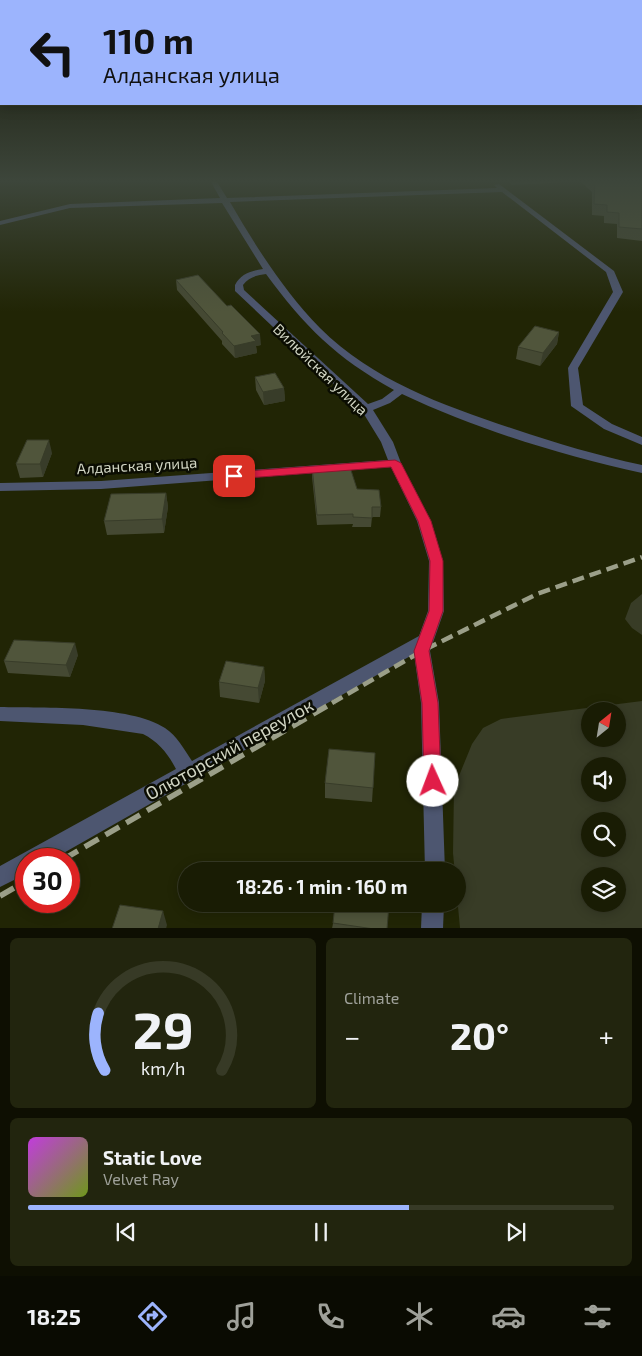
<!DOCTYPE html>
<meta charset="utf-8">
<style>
:root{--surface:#191c04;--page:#22250e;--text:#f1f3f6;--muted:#9fa19a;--line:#373a26;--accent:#9cb4fd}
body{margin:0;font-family:"Exo 2",sans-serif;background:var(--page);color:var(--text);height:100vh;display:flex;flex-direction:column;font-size:19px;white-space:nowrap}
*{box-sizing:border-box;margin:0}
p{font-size:16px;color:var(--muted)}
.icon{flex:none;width:28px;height:28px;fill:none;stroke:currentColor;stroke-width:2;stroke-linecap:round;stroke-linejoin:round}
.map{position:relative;height:928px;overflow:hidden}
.panel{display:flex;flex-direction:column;gap:10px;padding:10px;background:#0e0f02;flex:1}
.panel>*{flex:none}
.guide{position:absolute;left:0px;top:0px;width:642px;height:105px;box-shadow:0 2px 12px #0003,0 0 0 1px var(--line);background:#9cb4fd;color:#111;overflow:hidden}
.needle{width:32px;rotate:30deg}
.tools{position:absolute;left:581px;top:702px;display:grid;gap:10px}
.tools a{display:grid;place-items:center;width:45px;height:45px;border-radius:50%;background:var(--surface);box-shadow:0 2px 12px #0003,0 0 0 1px var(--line);font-size:25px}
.speed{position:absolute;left:15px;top:848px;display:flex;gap:10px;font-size:25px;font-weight:700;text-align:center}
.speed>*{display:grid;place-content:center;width:65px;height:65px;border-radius:50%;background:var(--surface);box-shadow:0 2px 12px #0003,0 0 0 1px var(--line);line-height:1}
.speed .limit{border:8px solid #d22;background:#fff;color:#111}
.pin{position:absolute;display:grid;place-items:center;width:42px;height:42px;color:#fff;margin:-21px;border-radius:10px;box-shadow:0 2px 8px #0006}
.me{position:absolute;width:55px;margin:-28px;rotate:358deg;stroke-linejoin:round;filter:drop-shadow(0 0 4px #0008)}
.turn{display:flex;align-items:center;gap:18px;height:105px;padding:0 20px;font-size:22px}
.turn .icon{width:65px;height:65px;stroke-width:2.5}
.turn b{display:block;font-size:35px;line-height:42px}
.big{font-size:38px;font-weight:700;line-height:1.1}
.panel .tile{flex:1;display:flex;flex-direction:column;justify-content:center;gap:8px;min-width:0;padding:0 18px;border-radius:8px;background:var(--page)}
.panel .dial{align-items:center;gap:0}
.dial svg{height:130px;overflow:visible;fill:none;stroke:var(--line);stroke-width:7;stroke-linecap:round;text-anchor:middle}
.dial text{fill:var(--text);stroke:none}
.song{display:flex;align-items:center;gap:15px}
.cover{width:60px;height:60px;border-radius:8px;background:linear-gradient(135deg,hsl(290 70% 55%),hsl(80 70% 35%))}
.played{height:5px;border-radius:2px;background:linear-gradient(90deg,var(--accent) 65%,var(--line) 65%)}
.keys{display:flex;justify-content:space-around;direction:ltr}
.heat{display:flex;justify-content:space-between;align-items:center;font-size:28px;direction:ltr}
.panel .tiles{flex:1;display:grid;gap:10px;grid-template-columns:1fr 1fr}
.tile:last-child{grid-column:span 2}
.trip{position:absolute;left:178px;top:862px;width:288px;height:50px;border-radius:25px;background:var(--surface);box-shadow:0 2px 12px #0003,0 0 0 1px var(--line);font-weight:700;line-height:50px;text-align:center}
.tab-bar{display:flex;height:80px;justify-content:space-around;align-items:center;background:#0a0b02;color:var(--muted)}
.tab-bar .icon{width:35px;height:35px}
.tab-bar .on{color:var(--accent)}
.tab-bar b{font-size:22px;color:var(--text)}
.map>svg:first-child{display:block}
.green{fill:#383c26;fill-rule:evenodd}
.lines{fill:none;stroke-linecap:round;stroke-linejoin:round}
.minor{fill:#4d5670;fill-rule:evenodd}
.rail-far1{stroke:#9b9f89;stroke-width:4.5;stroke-dasharray:12 6;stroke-linecap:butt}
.rail{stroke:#9b9f89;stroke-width:5.5;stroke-dasharray:16 8;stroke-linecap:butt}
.wall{fill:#454933}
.shaded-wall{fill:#383c29}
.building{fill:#50553b;stroke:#383c29}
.route{fill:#e11d48;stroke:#92132f}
.labels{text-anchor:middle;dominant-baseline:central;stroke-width:5;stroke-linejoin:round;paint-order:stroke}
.street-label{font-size:15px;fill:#d0d4c2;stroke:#0b0d02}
.near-street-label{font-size:18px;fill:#d0d4c2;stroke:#0b0d02}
</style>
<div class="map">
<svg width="642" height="929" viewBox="0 0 642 929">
<rect width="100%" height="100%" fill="#212505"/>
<g class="green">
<polygon points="642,594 642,635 632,628 625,619 631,603"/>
<path d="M642,701V928H460L453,853L454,788L472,744L483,728L501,719ZM590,711H618V739H590ZM590,766H618V794H590ZM590,821H618V849H590ZM590,876H618V904H590Z"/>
</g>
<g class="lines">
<g class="minor">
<path d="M211,182H217L227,198L497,188L494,185L499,184L614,271L623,292L578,368L583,405L612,424L642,437V445L604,429L571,406L568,368L613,292L606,272L502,192L230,202C256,247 284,291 320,328C373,381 445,406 514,429C556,443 599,456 642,465V473C561,455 478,430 402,394L390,403L373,410L393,442L401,463L431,521L443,561L444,611L430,651L439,703L445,871H425L421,703L414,654L53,859H26V874L0,887V866L176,769C168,754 159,742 143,734L83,725L0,721V707C43,708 130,705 165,728C177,736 184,749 192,761L419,636L428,611L429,561L417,521L391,467L101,489L0,491V483L101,481L388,460L381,442L362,411L235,291V285C241,274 250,271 263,269L222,203L70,208L0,225V221L70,204L220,198ZM266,274C304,326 336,358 394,390L382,399L368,404L244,290L243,285C249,277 257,275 266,274Z"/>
<polygon points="422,904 444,904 443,929 421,929"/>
</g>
<polyline class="rail-far1" points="332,703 422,651 537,594 642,557"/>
<g class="rail">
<polyline points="64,859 334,702"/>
<polyline points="0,896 26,881"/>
</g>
</g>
<g class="wall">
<polygon points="509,182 571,182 512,185"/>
<polygon points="581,182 642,182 642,241 617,238 617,224 604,223 604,216 592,215 592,192"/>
<polygon points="176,280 261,345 256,346 257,353 235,358 222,344 222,341 177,290"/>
<polygon points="559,332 557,344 540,366 516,359 518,347"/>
<polygon points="255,377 284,388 285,401 264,405 256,390"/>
<polygon points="52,453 43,477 20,478 16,464"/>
<polygon points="312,467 357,489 381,507 380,517 372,517 371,527 352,527 353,524 317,525 312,477"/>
<polygon points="166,493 168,507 164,533 107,535 104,521"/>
<polygon points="78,655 70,677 8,673 4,661"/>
<polygon points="264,667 265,681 259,703 220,697 219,682"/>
<polygon points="375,753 372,802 325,798 325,783"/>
<polygon points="333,923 387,929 332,929"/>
</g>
<g class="shaded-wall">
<polygon points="559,332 557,344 540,366 543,353"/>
<polygon points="260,334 261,345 256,346 257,353 235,358 234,346 251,336"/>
<polygon points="284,388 285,401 264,405 263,392"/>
<polygon points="49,440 52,453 43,477 40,464"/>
<polygon points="166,493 168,507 164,533 162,519"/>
<polygon points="75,643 78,655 70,677 66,665"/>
<polygon points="264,667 265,681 259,703 258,688"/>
<polygon points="163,911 167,925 166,929 158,929"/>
</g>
<g class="building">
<polygon points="595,182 642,182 642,229 619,227 619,213 607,212 607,205 594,204"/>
<polygon points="198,275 227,306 231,305 260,334 251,336 256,341 234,346 222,333 223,332 176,280"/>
<polygon points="535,326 559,332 543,353 518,347"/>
<polygon points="275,373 284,388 263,392 255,377"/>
<polygon points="27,440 49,440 40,464 16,464"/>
<polygon points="349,464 357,489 379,490 381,507 372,507 372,518 353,517 353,514 317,515 312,467"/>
<polygon points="166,493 162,519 104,521 111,494"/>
<polygon points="14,640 75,643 66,665 4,661"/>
<polygon points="226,661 264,667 258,688 219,682"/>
<polygon points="329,749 375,753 373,788 325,783"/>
<polygon points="335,904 389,904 387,929 374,929 333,923"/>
<polygon points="120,905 163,911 158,929 112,929"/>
</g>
<linearGradient id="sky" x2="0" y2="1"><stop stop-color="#121403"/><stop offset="0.58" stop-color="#3d463b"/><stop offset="1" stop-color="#3d463b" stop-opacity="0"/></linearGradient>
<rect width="642" height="312" fill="url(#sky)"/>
<polygon class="route" points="395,460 401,463 431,521 443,561 443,611 429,651 438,703 441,781 439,787 433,789 427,787 424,781 422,703 414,651 429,611 430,561 418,521 391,467 234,479 228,476 234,472"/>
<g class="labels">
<g class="street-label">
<text transform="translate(321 369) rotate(44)">Вилюйская улица</text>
<text transform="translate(137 465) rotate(-3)">Алданская улица</text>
</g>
<g class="near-street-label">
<text transform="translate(229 749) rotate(-29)">Олюторский переулок</text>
</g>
</g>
</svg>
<div class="tools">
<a><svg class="needle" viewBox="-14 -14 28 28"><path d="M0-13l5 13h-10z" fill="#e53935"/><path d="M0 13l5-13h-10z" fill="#9fa19a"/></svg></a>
<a><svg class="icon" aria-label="sound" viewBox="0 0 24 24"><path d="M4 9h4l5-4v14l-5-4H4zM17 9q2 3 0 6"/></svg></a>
<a><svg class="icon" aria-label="search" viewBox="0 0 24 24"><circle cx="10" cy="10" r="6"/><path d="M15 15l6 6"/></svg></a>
<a><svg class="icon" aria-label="layers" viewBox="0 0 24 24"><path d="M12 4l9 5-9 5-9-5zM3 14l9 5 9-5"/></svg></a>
</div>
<div class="speed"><div class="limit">30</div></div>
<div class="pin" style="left:234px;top:476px;background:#d93025"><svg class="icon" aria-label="arrive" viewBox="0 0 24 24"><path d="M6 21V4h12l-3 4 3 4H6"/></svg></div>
<svg class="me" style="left:433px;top:781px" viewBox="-20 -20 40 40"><circle r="19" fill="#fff"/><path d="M0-13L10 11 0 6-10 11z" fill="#e11d48"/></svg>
<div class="trip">18:26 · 1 min · 160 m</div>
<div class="guide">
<div class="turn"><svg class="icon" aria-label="left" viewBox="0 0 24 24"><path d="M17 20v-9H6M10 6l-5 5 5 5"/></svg><div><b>110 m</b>Алданская улица</div></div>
</div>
</div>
<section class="panel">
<div class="tiles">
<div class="tile dial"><svg viewBox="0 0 100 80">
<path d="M14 69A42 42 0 1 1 86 69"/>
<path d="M14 69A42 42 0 0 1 10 34" stroke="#9cb4fd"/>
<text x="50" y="56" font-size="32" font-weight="700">29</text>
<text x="50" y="72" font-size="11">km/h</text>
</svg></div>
<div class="tile"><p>Climate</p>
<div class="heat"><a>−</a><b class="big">20°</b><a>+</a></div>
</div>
<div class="tile">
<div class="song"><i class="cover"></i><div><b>Static Love</b><p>Velvet Ray</p></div></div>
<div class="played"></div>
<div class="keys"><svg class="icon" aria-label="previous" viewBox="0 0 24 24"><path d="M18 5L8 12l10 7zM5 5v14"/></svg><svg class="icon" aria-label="pause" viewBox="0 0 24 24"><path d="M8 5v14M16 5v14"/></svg><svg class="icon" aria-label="next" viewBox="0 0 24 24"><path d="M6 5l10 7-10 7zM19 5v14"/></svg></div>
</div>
</div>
</section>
<nav class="tab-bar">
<b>18:25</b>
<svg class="icon on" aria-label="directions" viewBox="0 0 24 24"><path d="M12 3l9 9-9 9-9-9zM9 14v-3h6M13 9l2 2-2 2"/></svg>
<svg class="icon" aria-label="music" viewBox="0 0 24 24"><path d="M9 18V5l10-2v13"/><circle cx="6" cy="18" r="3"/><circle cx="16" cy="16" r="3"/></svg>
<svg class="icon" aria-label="phone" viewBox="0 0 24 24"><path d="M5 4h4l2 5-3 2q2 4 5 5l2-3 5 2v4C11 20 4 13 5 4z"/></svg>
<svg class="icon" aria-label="climate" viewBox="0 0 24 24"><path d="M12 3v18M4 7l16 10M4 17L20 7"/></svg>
<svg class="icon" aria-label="car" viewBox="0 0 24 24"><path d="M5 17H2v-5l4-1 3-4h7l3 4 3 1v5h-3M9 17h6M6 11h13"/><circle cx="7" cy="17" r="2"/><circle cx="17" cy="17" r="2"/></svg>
<svg class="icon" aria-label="filters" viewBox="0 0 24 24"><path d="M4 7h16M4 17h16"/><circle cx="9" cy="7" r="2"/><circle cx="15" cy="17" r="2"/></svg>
</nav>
